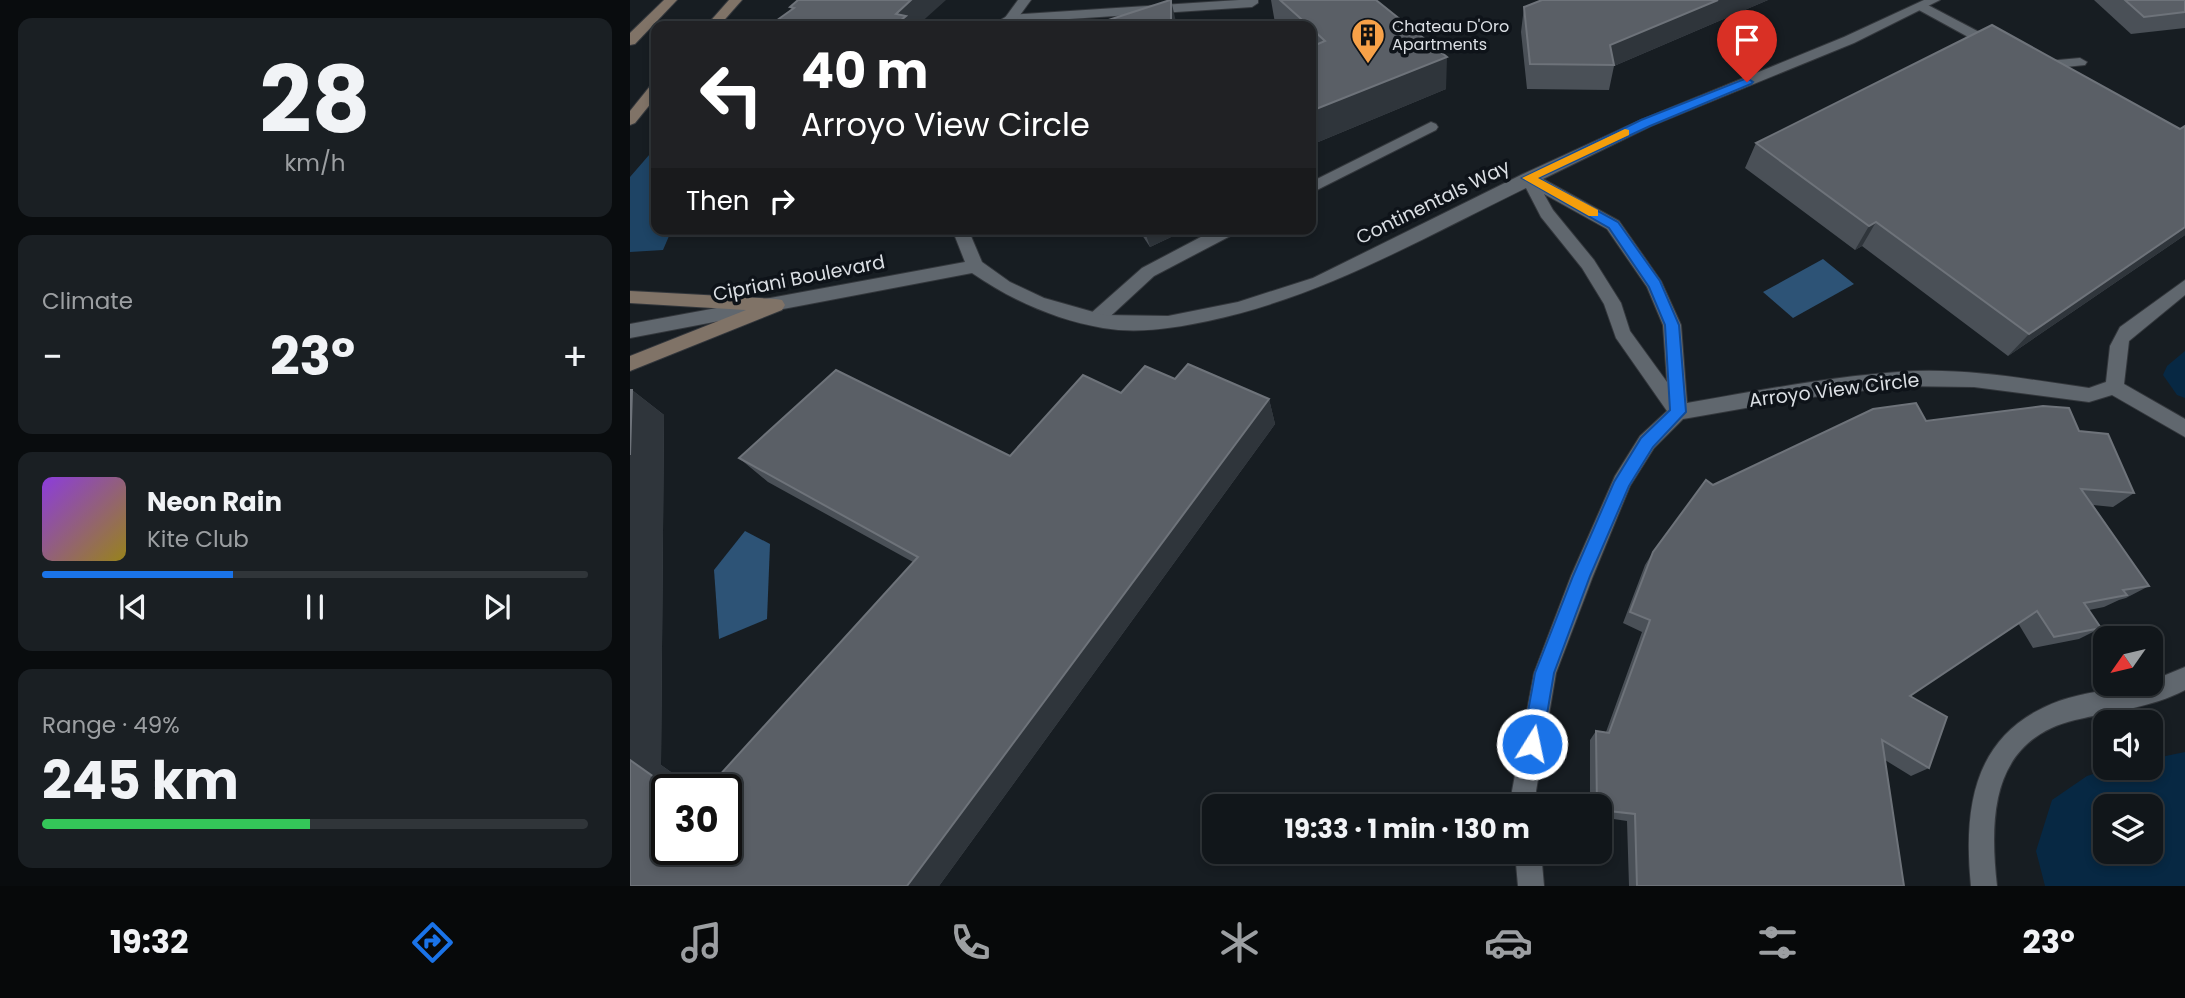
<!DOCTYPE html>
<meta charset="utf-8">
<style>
:root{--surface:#11161a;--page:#1a1f23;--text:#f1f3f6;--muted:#9c9fa2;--line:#303539;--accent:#1a73e8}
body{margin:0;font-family:Poppins,sans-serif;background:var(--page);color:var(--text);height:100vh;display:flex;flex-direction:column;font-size:26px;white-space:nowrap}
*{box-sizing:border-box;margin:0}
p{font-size:23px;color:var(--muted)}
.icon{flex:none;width:38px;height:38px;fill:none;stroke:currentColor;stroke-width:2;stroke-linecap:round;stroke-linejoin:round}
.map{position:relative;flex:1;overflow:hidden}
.side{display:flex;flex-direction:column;gap:18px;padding:18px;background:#090c0e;width:630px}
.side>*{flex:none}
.hud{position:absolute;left:21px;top:21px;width:665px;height:214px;border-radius:14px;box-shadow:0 4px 10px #0003,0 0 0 2px var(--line);background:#202124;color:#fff;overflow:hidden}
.needle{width:46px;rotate:236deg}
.fabs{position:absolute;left:1463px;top:626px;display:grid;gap:14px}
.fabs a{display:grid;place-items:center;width:70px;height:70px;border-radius:14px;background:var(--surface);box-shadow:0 4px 10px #0003,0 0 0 2px var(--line);font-size:35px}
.speed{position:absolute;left:21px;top:774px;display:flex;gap:14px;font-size:35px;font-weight:700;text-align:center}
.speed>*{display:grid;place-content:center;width:91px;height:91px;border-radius:50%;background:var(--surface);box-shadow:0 4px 10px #0003,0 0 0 2px var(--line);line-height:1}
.speed .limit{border:4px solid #111;border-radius:10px;background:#fff;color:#111}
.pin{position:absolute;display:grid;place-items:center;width:60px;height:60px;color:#fff;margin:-72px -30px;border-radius:50% 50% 50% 0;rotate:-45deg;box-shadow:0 0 7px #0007}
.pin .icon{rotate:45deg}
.me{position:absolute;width:77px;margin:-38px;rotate:10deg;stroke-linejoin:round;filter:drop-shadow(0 0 5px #0008)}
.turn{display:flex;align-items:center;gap:24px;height:147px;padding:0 35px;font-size:32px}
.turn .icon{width:91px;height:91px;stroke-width:2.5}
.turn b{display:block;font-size:49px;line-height:60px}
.then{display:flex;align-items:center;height:66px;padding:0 35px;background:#0003;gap:14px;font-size:26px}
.big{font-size:52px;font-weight:700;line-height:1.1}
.side .widget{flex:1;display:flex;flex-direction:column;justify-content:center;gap:10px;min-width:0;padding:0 24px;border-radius:14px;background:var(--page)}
.side .dial{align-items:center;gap:0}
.dial b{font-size:91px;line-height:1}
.song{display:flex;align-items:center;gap:21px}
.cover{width:84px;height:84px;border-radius:10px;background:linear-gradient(135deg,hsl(270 70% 55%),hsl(50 70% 35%))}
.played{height:7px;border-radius:4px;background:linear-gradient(90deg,var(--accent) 35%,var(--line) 35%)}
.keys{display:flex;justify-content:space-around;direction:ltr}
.heat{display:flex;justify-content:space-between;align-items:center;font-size:38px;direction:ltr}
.charge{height:10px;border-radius:5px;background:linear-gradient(90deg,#34c759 49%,var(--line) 0)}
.trip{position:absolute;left:572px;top:794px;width:410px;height:70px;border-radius:14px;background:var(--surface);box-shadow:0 4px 10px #0003,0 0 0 2px var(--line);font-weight:700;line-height:70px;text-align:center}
.tabs{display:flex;height:112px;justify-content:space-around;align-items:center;background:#07090a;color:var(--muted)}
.tabs .icon{width:49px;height:49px}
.tabs .current{color:var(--accent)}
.tabs b{font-size:32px;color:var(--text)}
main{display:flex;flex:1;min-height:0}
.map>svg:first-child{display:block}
.green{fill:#072843;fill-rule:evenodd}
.forest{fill:#1e4465}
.water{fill:#2d5376}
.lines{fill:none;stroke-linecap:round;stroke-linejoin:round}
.service-casing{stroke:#33373c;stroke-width:2}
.minor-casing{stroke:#33373c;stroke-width:2}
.secondary-casing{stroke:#33373c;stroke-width:2}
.service{fill:#60676e;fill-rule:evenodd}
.minor{fill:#60676e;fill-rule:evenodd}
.secondary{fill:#807367;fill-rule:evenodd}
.wall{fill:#4a5057}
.shaded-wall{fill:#2f353b}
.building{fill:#5a5f66;stroke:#6e737a;stroke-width:2}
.route{fill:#1a73e8;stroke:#114b97;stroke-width:2}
.slow{fill:#f59e0b}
.labels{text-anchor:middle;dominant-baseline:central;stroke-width:7;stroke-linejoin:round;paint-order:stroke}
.far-poi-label{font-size:16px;fill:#dbdfe4;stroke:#0e1319;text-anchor:start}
.street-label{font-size:19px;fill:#dbdfe4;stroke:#0e1319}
</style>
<main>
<section class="side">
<div class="widget dial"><b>28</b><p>km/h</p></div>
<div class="widget"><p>Climate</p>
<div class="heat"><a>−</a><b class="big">23°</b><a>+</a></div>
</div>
<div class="widget">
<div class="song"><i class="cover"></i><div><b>Neon Rain</b><p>Kite Club</p></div></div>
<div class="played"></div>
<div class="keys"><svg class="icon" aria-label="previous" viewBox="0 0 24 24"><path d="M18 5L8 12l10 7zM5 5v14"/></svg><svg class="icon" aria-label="pause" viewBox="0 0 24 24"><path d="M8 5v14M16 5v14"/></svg><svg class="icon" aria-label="next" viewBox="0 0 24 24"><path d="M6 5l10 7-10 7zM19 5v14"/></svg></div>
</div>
<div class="widget"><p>Range · 49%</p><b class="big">245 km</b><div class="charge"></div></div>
</section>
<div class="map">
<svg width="1555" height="886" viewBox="0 0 1555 886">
<rect width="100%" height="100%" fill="#171d22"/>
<g class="green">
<polygon points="1555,351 1555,398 1547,395 1533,375 1537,366"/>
<path d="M1555,752V886H1415L1406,851L1422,800L1457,776L1482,768H1521V759ZM1475,807H1521V852H1475Z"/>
</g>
<polygon class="forest" points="26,147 26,229 42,229 33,250 0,252 0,177"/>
<g class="water">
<polygon points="1193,259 1224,284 1163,318 1133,292"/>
<polygon points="115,531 140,544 137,619 89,639 84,570"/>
</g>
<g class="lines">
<g class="service-casing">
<g id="service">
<polygon points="609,0 628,0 628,3 622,7 379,23 372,19 379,15"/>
<polygon points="1294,3 1372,44 1374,47 1372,50 1362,50 1289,10 1289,4"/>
<polygon points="1450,58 1457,62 1455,65 1406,70 1399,66 1406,62"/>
<polygon points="801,122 806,124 808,127 806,130 681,193 681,182"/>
<polygon points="586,229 608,229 606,233 524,276 472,324 460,324 457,319 460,314 512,268"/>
</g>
</g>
<g class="minor-casing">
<g id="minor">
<polygon points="388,0 401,0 382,26 369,26"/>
<path d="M1294,0H1310L1224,43L1021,126L913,179L989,221L1031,281L1051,325L1057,403C1127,391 1197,377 1268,372C1332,367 1396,379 1459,388L1476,382L1480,346L1490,327L1555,280V295L1499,341L1494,384L1555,419V437L1482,395L1459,402L1344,387L1269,386L1167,399L1053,419L1024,448L1000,486L963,576L926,673L906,791L907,807H883L882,791L904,673L941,576L985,476L1010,436L1037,411L986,338L974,304L952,268L911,217L896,188C793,238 692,297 578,321C545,328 508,334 473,328C426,320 381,300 342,273L0,338V324L335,262L322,229H338L352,262L380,282L414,298L474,315L538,316L608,302L683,278L893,174L1011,120L1214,37ZM914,194L977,229L1017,287L1033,325L1037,382L1000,331L991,303L964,260L923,210Z"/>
<path d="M1555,667V690C1521,708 1483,711 1445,720C1362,740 1359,815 1367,886H1341C1333,805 1344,732 1429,701C1454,692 1482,690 1508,684H1521V681Z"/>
<polygon points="885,852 911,852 914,886 888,886"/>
</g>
</g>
<g class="secondary-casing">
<g id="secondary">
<polygon points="34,0 47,0 5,44 0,45 0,33"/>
<polygon points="99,0 112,0 89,26 76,26"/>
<polygon points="26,84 26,97 5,123 0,125 0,111 21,85"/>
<polygon points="0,291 146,299 152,300 155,305 152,310 0,371 0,356 116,310 0,303"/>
</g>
</g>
<use href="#service" class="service"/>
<use href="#minor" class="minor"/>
<use href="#secondary" class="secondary"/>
</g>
<g class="wall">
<polygon points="641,0 746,0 816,89 681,145 681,26 648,26 645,23"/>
<polygon points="912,0 1138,0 984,66 979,90 897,89 891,32 894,7"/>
<polygon points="1464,0 1555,0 1555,28 1501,34"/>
<polygon points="1126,143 1555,235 1378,356 1232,246 1225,250 1115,168"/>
<polygon points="65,229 145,229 72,237"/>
<polygon points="508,229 558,229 520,247"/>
<polygon points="545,379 639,399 645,424 309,886 0,886 2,390 34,415 31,765 65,789 37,789 37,849 283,562 138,482 109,458 380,456 491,393"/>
<polygon points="1296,421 1449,431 1504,493 1483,507 1463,505 1519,586 1496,598 1489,600 1474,607 1459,610 1471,628 1449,639 1403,648 1388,623 1280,696 1299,768 1281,776 1255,760 1274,886 999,886 997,821 970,817 970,807 960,807 960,740 966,731 976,732 1012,632 993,623 1015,565 1023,552 1083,485"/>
</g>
<g class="shaded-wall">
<polygon points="281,0 316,0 287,26 264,26 266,14"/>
<polygon points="541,0 547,26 541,26"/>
<polygon points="1088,0 1138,0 984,66 980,45"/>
<polygon points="817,57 816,89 681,145 681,111"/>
<polygon points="1246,222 1232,246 1225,250 1239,226"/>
<polygon points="1555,227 1555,235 1378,356 1399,334"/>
<polygon points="514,229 558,229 520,247"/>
<polygon points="2,390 34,415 31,765 65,789 41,789 0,760 0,455"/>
<polygon points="639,399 645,424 309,886 277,886"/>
</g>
<g class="building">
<polygon points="168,0 281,0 266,14 276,16 264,26 139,26 164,8 160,7"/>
<polygon points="540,0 541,0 541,26 460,26"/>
<polygon points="650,0 746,0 817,57 681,111 681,47 695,41 681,28 681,26 679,26"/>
<polygon points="912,0 1088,0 980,45 984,65 900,64 894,7"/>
<polygon points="1495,0 1555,0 1555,12 1514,17"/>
<polygon points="1362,25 1550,129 1555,126 1555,227 1399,334 1246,222 1239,226 1126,143"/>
<polygon points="558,364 639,399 277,886 0,886 0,760 41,789 37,789 37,849 96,849 96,789 77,789 288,557 109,458 206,370 380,456 453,375 491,393 515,366 545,379"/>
<polygon points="0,390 2,390 0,455"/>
<polygon points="1286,403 1296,421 1413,406 1439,408 1449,431 1478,434 1504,493 1451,489 1519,586 1493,590 1497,595 1454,603 1471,628 1424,637 1407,611 1280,696 1317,717 1299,768 1252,740 1274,886 1007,886 1005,814 970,810 970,807 967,807 966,731 979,733 1020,620 1000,612 1023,552 1076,480 1083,485 1243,409"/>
</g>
<polygon class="route" points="1117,78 1123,82 1121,84 1020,126 908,178 988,222 1030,281 1049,325 1056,412 1023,447 999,486 960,576 924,673 912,744 909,751 902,754 895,751 892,744 905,673 943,576 984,482 1011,438 1040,410 1035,325 1019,287 979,228 892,178 1011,120"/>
<polygon class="slow" points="995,129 999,130 999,135 908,178 968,210 968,216 959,216 892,178"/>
<defs>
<g id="building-pin" transform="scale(1.75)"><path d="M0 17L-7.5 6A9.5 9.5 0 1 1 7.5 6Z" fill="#f7a148" stroke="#0e1319"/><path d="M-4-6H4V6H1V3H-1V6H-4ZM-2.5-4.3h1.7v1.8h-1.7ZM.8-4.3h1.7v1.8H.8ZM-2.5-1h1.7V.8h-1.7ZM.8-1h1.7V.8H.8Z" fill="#111"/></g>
</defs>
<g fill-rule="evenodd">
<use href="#building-pin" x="738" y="35"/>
</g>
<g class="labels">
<g class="far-poi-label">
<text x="762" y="26">Chateau D'Oro<tspan x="762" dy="18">Apartments</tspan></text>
</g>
<g class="street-label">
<text transform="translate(803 202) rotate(-26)">Continentals Way</text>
<text transform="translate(169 278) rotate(-11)">Cipriani Boulevard</text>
<text transform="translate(1204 390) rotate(-7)">Arroyo View Circle</text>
</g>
</g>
</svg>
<div class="fabs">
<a><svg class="needle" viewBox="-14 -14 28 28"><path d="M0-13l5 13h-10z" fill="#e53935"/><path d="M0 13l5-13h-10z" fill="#9c9fa2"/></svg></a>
<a><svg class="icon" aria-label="sound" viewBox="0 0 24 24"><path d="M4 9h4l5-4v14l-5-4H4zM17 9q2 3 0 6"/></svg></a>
<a><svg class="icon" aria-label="layers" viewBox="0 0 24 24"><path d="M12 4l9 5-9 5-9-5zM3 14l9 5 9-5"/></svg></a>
</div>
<div class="speed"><div class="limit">30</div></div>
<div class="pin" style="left:1117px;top:82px;background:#d93025"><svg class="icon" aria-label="arrive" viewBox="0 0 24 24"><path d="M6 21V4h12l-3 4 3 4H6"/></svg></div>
<svg class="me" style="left:902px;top:744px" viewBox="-20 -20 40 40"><circle r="17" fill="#1a73e8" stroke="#fff" stroke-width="3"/><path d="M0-11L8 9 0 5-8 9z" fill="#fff"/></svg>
<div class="trip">19:33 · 1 min · 130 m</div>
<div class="hud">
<div class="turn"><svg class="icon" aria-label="left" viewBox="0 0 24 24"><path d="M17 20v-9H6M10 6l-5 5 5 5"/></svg><div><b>40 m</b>Arroyo View Circle</div></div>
<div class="then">Then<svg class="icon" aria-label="right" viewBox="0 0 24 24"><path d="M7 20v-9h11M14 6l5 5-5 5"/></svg></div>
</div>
</div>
</main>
<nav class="tabs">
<b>19:32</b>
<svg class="icon current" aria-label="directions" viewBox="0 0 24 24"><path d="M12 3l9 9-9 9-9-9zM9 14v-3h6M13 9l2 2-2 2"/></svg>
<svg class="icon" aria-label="music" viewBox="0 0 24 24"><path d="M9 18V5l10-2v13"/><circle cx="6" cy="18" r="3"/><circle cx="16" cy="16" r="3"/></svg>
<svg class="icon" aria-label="phone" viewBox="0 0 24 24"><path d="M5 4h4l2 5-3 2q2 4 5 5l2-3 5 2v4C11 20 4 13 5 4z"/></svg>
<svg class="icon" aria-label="climate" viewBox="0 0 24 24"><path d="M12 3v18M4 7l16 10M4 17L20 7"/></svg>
<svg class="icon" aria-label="car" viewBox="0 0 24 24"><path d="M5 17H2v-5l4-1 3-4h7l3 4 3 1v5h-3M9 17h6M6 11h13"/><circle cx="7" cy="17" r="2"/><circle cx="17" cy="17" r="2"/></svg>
<svg class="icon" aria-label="filters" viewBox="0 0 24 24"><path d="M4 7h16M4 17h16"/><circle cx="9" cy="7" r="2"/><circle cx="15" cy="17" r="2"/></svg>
<b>23°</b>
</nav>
